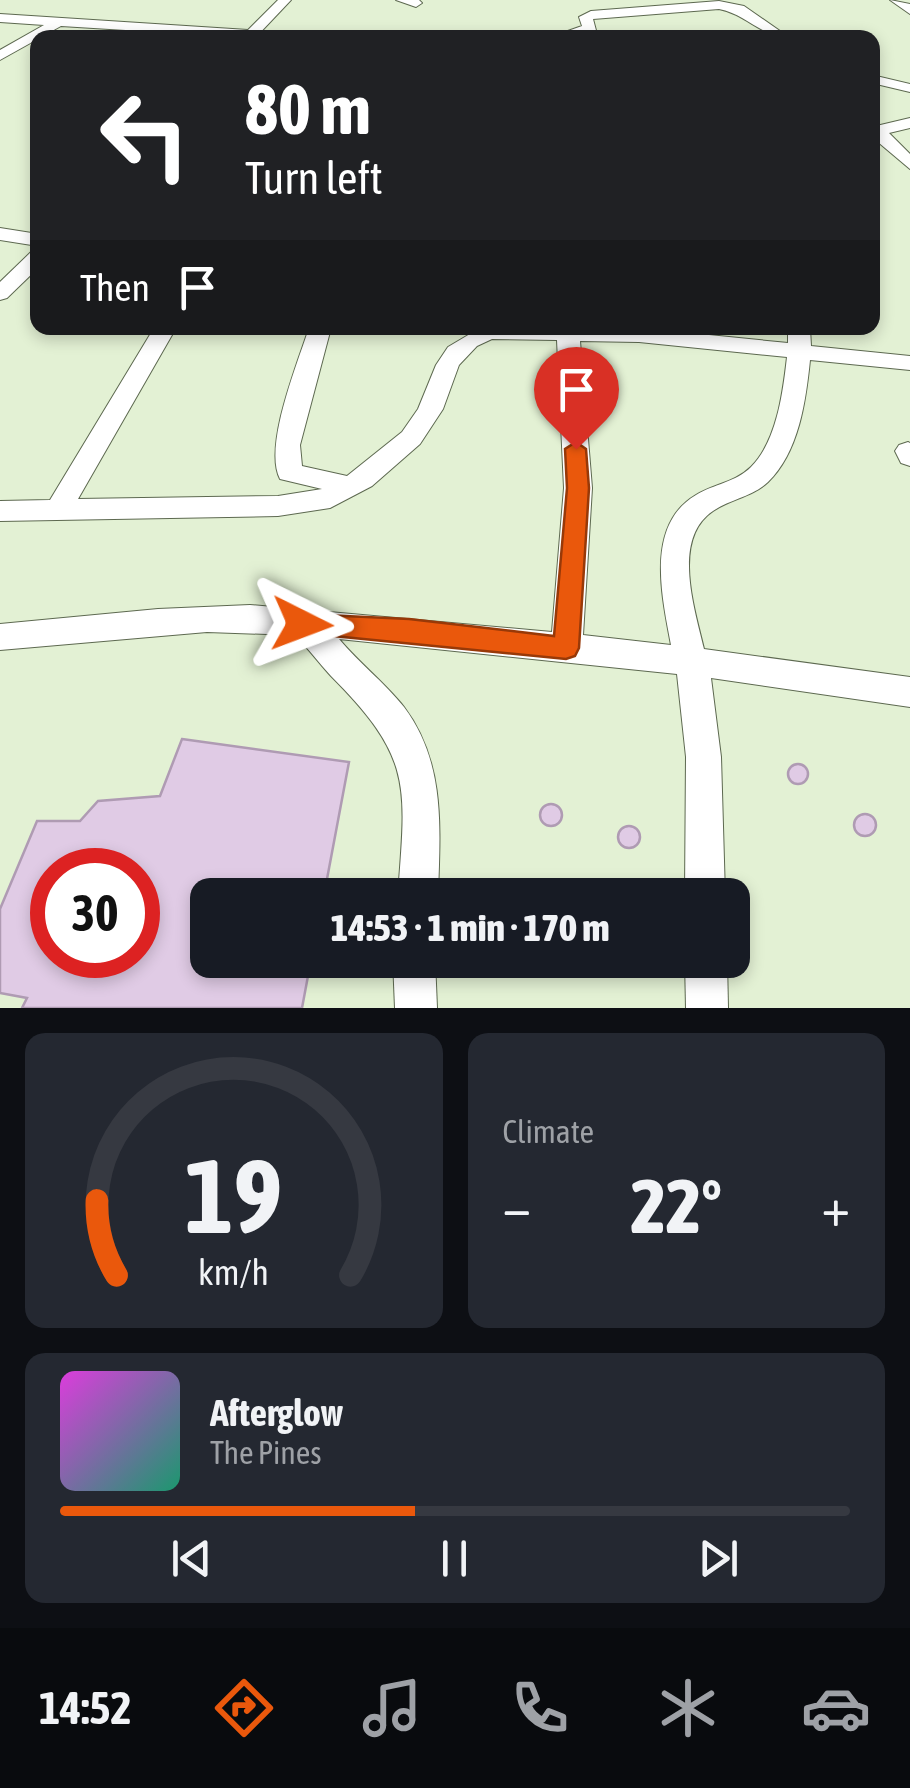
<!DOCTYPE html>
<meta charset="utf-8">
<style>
:root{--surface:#171b24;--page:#242831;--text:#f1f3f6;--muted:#9ea1a6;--line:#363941;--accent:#ea580c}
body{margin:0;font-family:"Asap Condensed",sans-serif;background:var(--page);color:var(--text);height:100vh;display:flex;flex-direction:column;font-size:38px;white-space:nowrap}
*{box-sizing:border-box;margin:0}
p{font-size:32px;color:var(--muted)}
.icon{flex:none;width:55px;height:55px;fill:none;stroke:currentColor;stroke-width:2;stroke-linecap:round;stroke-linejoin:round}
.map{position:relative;height:1008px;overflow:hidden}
.drawer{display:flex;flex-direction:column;gap:25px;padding:25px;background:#0d0f14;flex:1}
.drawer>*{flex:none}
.guide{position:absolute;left:30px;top:30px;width:850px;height:305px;border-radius:20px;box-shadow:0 5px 15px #0003;background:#202124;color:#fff;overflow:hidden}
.speed{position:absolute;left:30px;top:848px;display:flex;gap:20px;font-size:50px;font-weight:700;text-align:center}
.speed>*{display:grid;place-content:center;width:130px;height:130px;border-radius:50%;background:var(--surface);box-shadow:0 5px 15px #0003;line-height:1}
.speed .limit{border:15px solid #d22;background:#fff;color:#111}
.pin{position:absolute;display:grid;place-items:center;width:85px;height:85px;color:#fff;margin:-102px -42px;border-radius:50% 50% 50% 0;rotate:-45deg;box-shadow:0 0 10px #0007}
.pin .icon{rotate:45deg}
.me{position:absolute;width:110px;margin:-55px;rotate:93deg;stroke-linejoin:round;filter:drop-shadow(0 0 8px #0008)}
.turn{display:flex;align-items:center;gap:35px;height:210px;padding:0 50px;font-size:45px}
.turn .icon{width:130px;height:130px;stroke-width:2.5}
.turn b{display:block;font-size:70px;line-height:85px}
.then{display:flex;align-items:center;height:95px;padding:0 50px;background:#0003;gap:20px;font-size:38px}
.big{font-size:75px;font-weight:800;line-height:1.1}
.drawer .card{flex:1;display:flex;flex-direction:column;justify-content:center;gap:15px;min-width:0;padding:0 35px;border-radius:20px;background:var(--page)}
.drawer .dial{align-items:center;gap:0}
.dial svg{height:260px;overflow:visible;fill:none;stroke:var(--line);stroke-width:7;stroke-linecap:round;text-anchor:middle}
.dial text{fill:var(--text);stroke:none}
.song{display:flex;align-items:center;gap:30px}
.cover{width:120px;height:120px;border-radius:15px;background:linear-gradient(135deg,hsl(300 70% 55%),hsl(160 70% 35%))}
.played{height:10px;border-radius:5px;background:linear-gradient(90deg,var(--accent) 45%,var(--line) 45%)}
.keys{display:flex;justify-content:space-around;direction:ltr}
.heat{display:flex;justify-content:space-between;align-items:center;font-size:55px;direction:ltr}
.drawer .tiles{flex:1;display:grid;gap:25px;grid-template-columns:1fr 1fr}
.card:last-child{grid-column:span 2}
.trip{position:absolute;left:190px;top:878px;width:560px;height:100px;border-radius:20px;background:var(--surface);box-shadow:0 5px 15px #0003;font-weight:800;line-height:100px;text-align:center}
.tab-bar{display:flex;height:160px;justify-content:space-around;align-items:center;background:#090b0e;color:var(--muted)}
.tab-bar .icon{width:70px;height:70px}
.tab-bar .current{color:var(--accent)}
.tab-bar b{font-size:45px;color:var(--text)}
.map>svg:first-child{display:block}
.building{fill:#e0cbe5;stroke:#af9bb3;stroke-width:2.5;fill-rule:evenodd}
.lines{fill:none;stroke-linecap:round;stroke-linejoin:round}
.minor-casing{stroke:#5d6950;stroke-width:2}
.minor{fill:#fff;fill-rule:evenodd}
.route{fill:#ea580c;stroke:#983908;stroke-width:2.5}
</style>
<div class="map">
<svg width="910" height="1008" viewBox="0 0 910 1008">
<rect width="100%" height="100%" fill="#e3f1d4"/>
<g class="building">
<path d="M182,739L349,762L324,895H208V960H311L302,1008H22L27,998L0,993V909L37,821H80L98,801L160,796ZM52,870H138V955H52Z"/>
<circle cx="798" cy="774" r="10"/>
<circle cx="551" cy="815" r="11"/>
<circle cx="865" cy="825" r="11"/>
<circle cx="629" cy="837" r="11"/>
</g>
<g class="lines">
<g class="minor-casing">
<g id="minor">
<polygon points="278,0 291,0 255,38 61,26 0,60 0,50 44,25 0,22 0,14 248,30"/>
<polygon points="396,0 419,0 422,3 416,7"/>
<polygon points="890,0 910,4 910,14"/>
<path d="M719,1L744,6L790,38C763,38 746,14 719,9L593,19L598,38H585L584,34L548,38L582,26L579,17L591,11Z"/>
<polygon points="872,75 910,84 910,92 872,83"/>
<polygon points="910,118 910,128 889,133 910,154 910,169 872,137 872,127"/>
<polygon points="0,228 38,234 38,246 0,240"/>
<polygon points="38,250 38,268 7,298 0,300 0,282 31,252"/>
<path d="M154,328H176L78,499L278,496L322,489L280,479C263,447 298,362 309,328H331L300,445L302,466L347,476L402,432L418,409L436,365L448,347L480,328H639L788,343V328H810L811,346L910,356V370L810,360C806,400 799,452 768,482C752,497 730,499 713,511C671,539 695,610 704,649L910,677V707L711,678L721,757L725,895H685L686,757L677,674L339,639C359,663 384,682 404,707C446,763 440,829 438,895H398C406,785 413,758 331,676C319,663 308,648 295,635L207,632L0,650V624L158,609L250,605L552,632L564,488L557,340L492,339L477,346L459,365L443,409L420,444L372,486L330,508L278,516L0,521V501L50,500ZM580,341L639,342L787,357C783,392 777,441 751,467C736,482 714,484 696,495C645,525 662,597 671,645L583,635L592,488Z"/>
<polygon points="908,442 910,443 910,466 901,463 895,451 899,445"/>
<polygon points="393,960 435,960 437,1008 395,1008"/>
<polygon points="685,960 727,960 728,1008 686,1008"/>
</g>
</g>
<use href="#minor" class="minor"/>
</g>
<polygon class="route" points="576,442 586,449 589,488 579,648 575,656 566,659 293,632 290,624 293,617 302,614 409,619 554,636 567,488 565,449"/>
</svg>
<div class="speed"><div class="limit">30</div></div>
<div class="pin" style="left:576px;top:449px;background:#d93025"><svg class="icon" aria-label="arrive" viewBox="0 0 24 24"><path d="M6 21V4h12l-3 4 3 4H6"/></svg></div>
<svg class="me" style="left:302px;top:624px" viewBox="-20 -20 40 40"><path d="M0-17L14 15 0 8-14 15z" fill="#ea580c" stroke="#fff" stroke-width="4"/></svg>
<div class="trip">14:53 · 1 min · 170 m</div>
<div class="guide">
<div class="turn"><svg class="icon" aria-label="left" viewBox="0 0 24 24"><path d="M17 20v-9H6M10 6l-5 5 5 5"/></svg><div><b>80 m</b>Turn left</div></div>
<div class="then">Then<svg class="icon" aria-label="arrive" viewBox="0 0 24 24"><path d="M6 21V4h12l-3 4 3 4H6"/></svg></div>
</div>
</div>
<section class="drawer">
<div class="tiles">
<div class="card dial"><svg viewBox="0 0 100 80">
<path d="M14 69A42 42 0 1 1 86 69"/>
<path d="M14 69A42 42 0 0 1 8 46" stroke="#ea580c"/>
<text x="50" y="56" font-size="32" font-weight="700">19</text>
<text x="50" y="72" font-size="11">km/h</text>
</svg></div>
<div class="card"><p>Climate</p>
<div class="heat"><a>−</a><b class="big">22°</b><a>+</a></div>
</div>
<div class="card">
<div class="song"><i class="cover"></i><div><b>Afterglow</b><p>The Pines</p></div></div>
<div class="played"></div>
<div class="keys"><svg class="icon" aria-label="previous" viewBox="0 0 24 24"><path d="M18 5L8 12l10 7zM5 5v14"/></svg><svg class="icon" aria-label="pause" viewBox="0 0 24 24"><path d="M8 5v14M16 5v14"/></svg><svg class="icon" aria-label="next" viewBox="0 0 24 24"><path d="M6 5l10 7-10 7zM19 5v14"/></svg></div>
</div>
</div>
</section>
<nav class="tab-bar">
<b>14:52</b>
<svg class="icon current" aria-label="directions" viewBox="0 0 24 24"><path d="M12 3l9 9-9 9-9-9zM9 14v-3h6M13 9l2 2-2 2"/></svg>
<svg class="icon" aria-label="music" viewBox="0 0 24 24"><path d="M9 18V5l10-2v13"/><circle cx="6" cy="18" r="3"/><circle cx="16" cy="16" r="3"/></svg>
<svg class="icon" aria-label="phone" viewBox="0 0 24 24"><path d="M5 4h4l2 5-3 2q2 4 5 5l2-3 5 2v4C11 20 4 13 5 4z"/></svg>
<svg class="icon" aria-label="climate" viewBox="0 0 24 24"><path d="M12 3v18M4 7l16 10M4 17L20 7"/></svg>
<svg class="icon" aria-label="car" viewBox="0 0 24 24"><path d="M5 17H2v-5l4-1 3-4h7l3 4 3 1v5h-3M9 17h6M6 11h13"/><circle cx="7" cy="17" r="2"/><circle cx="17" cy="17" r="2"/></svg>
</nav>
